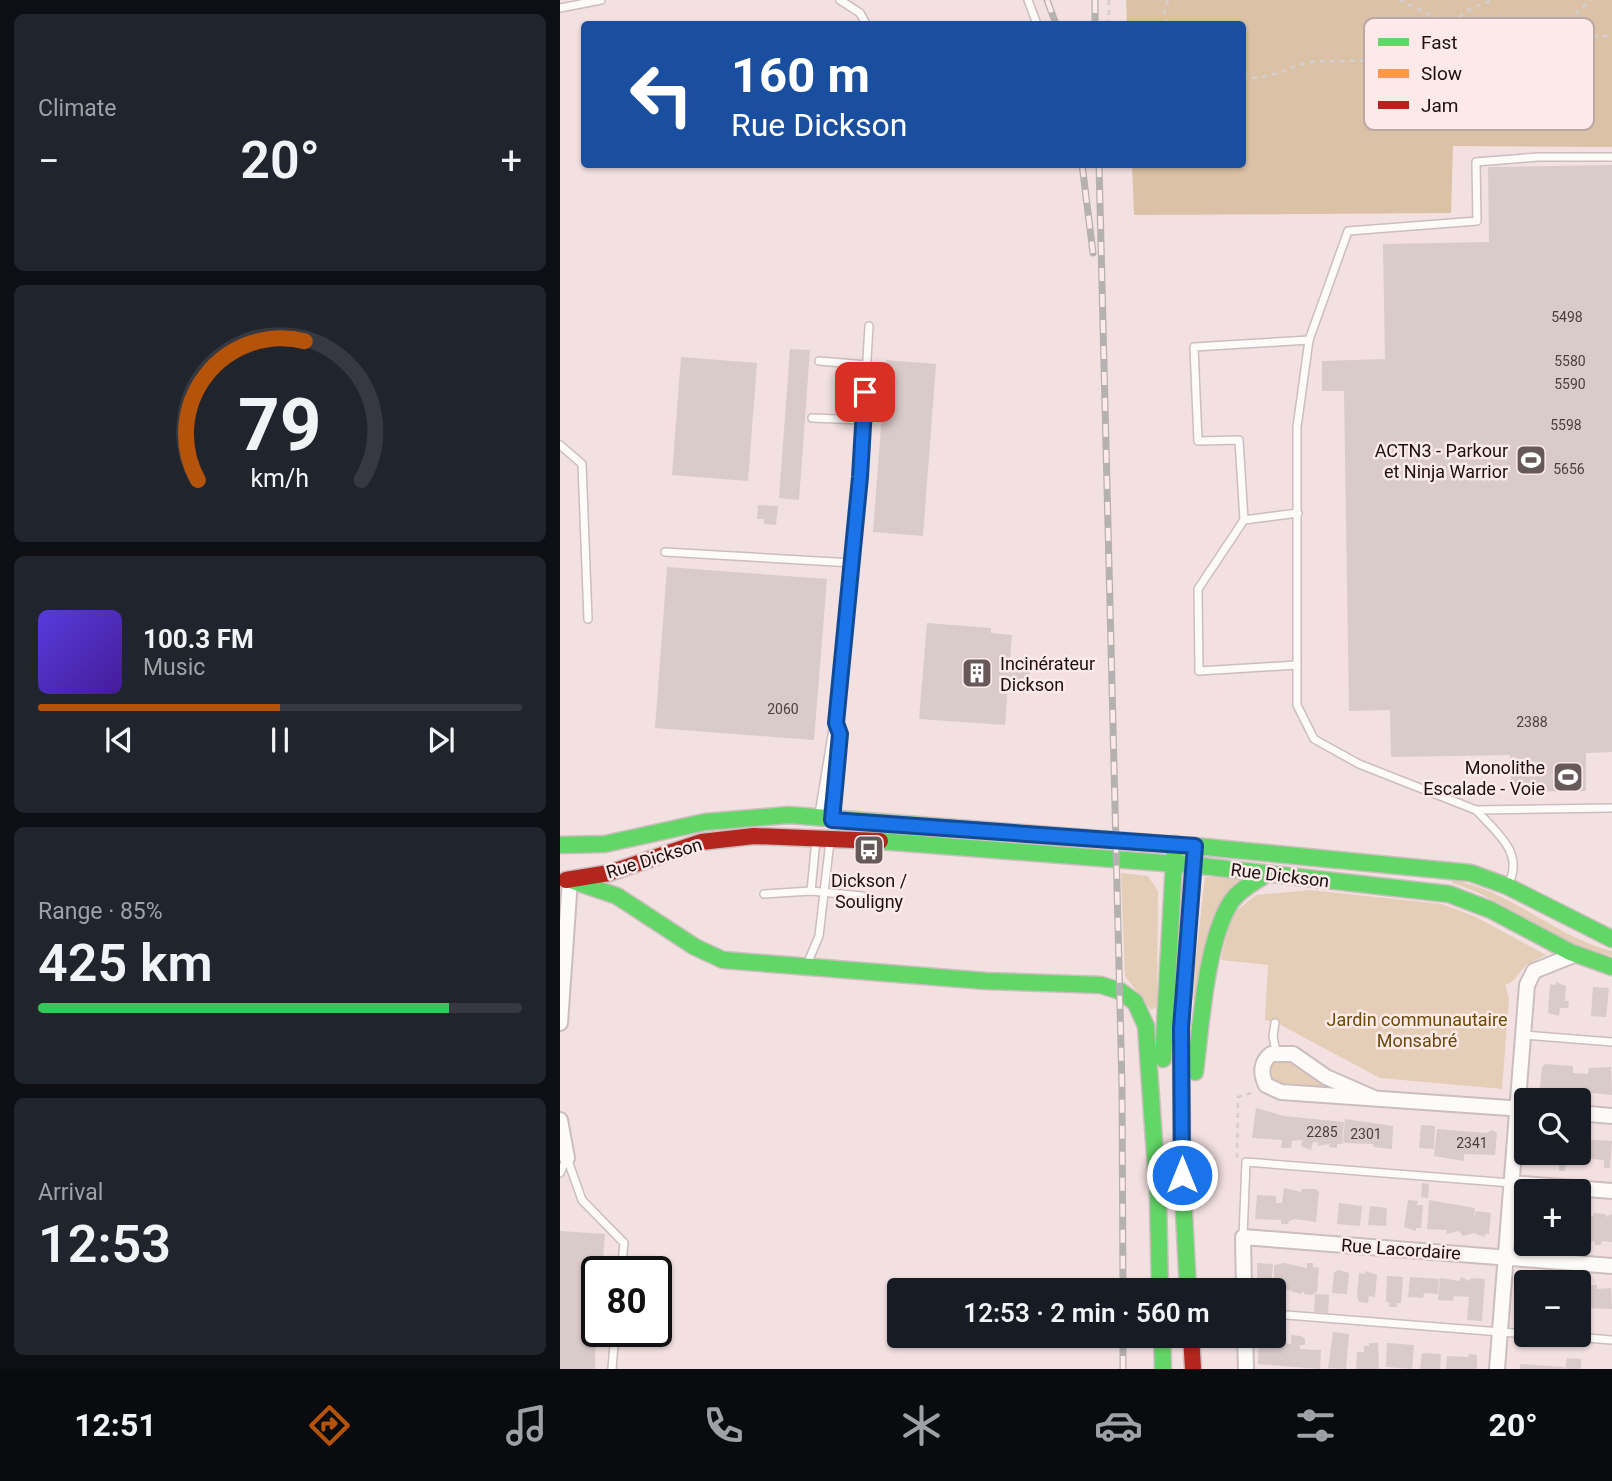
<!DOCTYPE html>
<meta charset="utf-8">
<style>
:root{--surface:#171b24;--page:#20242c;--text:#f1f3f6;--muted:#9ea1a6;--line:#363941;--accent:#b45309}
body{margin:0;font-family:Roboto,sans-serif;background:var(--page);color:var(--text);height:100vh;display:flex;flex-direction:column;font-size:26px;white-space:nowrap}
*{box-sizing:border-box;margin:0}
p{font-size:23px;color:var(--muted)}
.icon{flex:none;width:38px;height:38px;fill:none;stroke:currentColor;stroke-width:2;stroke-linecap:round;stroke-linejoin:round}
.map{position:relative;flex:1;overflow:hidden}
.details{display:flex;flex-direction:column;gap:14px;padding:14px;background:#0d0f14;width:560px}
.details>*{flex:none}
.banner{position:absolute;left:21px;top:21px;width:665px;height:147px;border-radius:7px;box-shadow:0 2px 5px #0004;background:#1a4fa0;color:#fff;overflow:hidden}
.controls{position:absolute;left:954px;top:1088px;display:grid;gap:14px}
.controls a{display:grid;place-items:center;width:77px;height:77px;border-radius:7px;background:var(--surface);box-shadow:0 2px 5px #0004;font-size:35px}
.speed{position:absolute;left:21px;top:1256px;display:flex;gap:14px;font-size:35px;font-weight:700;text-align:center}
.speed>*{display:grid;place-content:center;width:91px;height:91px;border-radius:50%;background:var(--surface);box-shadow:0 2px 5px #0004;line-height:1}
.speed .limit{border:4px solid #111;border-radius:10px;background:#fff;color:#111}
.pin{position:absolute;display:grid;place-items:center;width:60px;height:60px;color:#fff;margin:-30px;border-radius:14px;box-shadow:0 4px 10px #0006}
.me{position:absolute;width:77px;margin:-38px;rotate:0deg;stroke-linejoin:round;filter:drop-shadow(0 0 5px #0008)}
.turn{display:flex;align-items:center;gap:24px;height:147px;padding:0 35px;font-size:32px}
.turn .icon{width:91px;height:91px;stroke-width:2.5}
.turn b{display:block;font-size:49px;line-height:60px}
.big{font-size:52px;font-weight:600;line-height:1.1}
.details .widget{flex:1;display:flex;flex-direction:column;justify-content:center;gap:10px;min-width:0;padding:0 24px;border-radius:10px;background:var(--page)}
.details .dial{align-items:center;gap:0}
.dial svg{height:182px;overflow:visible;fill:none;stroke:var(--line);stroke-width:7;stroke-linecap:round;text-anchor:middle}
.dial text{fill:var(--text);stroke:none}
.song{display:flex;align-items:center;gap:21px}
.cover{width:84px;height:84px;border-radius:10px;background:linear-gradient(135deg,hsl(250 70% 55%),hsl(260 70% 35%))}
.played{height:7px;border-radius:4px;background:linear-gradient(90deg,var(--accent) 50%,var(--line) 50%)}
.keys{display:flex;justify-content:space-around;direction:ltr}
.heat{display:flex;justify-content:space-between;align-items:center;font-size:38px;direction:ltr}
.charge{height:10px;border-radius:5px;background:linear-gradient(90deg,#34c759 85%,var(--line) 0)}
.trip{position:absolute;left:327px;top:1278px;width:399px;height:70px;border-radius:7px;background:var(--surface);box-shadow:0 2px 5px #0004;font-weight:600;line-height:70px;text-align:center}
.tabs{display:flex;height:112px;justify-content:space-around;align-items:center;background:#090b0e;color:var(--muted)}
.tabs .icon{width:49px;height:49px}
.tabs .current{color:var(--accent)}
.tabs b{font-size:32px;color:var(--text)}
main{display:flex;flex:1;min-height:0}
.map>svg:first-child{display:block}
.green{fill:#e5ceb7}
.forest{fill:#dbc1a5}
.building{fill:#d9cbc9}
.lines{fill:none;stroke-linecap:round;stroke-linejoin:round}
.lane-casing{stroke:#ccbdbe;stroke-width:10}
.street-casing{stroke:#ccbdbe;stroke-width:18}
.fast-casing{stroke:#ccbdbe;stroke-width:19}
.slow-casing{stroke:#ccbdbe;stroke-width:19}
.jam-casing{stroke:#ccbdbe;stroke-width:19}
.path{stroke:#d4cecf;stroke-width:2.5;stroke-dasharray:5 5;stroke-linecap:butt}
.lane{stroke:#fdfafa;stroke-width:7}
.street{stroke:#fdfafa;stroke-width:14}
.fast{stroke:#63d668;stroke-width:16}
.slow{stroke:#ff974d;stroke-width:16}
.jam{stroke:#b3261e;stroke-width:16}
.rail-casing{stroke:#b6b1b1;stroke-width:7}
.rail{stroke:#fee9e9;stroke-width:4.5;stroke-dasharray:13;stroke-linecap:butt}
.route-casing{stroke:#114b97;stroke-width:18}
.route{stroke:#1a73e8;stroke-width:12}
.labels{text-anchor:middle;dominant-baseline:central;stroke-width:5;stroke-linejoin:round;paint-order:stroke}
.number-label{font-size:14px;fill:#4a3f3e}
.poi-label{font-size:18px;fill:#1b1010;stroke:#fee9e9;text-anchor:end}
.street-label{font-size:18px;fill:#1b1010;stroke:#fee9e9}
.park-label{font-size:18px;fill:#6a4a08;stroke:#fee9e9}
.key{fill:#fee9e9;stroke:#baa8a8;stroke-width:2}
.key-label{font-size:19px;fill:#1b1010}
</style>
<main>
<section class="details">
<div class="widget"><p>Climate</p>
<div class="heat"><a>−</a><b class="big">20°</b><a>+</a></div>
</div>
<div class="widget dial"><svg viewBox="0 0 100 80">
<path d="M14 69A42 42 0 1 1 86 69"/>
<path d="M14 69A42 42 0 0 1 61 8" stroke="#b45309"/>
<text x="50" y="56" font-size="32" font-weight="700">79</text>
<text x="50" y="72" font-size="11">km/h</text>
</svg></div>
<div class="widget">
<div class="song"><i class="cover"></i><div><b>100.3 FM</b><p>Music</p></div></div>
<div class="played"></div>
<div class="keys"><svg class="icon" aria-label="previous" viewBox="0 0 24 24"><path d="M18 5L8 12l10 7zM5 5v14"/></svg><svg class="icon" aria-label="pause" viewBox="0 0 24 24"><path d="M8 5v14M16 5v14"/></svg><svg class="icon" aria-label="next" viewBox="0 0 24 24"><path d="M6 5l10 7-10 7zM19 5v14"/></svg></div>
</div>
<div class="widget"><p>Range · 85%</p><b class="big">425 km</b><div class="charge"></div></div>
<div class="widget"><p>Arrival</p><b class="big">12:53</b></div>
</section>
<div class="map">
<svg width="1052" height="1369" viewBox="0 0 1052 1369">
<rect width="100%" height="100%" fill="#f3e0e1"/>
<g class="green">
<polygon points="561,873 588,876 598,891 597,1007 591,1010 565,976"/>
<polygon points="645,877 683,878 638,1000 631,999"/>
<path d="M892,880C951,890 995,937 1052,951V956C994,943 948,900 892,883Z"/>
<polygon points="750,890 882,904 916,917 986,955 966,965 952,982 945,985 949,998 942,1089 820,1078 717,1023 705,1020 708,965 661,960 671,915 696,895"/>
<polygon points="717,1059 726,1060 764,1083 763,1087 724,1084 712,1079 711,1065"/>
</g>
<polygon class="forest" points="566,0 1052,0 1052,147 893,146 891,213 574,215 572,165 682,164 682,24 567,24"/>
<g class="building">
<polygon points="1052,165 1052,752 1026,753 1026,791 951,792 950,755 831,757 830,710 789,711 784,391 762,391 762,361 825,359 823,244 929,242 928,167"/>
<polygon points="230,349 250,350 239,500 219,498"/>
<polygon points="121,357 197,363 188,481 112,475"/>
<polygon points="326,360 376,364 363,536 313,532"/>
<polygon points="198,505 218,506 216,525 204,524 204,519 197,519"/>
<polygon points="107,567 267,579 254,740 95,728"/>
<polygon points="367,623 431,628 431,633 452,635 450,660 471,662 469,685 448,684 445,725 359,719"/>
<polygon points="996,982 1006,986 1005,1001 1009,1001 1008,1008 1000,1008 999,1016 988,1013 990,984 996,985"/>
<polygon points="1033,987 1049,988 1046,1017 1031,1016"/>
<polygon points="985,1064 1013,1066 1013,1073 1028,1074 1029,1068 1051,1067 1052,1095 980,1088 982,1067"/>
<polygon points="696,1108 724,1116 784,1122 782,1144 777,1144 777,1148 769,1147 769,1144 758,1146 758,1143 753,1142 751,1150 741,1146 742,1140 732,1141 731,1148 721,1148 722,1140 692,1138"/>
<polygon points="785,1119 833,1126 832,1149 813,1147 813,1144 783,1143"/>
<polygon points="861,1125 875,1126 874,1149 859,1148"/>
<polygon points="877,1129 927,1133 932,1130 937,1133 935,1155 904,1154 904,1161 874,1156"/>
<polygon points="1018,1139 1052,1141 1050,1168 1044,1168 1044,1160 1006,1157 1005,1171 999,1171 999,1162 975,1157 976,1153 1018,1153"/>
<polygon points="862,1183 869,1184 868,1198 861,1197"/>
<polygon points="724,1188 741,1192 742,1189 756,1189 759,1192 756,1222 735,1219 729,1221 728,1224 721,1224 721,1220 695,1219 697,1195 716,1196 716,1203 722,1203"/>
<polygon points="848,1200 858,1201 857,1205 863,1205 861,1228 856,1228 856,1231 844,1227"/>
<polygon points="869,1200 915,1208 914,1218 916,1211 931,1213 929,1234 925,1234 925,1237 914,1233 903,1236 899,1231 886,1234 887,1230 867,1229"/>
<polygon points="779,1203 802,1206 800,1226 777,1224"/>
<polygon points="810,1206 827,1208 826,1226 808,1225"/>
<polygon points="1034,1213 1046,1214 1046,1217 1052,1214 1052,1242 1042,1241 1041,1245 1035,1245 1035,1241 1020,1243 1018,1214 1033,1216"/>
<polygon points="0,1231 45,1234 42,1272 37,1272 35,1369 0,1369"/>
<polygon points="697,1263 713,1264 711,1290 697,1290"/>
<polygon points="724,1263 747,1268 747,1263 753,1263 753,1267 759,1268 757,1292 752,1295 744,1294 744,1291 740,1294 728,1290 714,1291 714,1265"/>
<polygon points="779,1270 789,1273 787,1294 772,1293 774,1272"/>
<polygon points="805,1271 817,1275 815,1297 809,1296 808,1303 799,1302 797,1296 799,1273 805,1274"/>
<polygon points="827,1276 843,1277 841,1303 837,1303 837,1307 829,1307 829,1302 826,1302"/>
<polygon points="850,1277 879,1279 878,1294 864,1293 863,1298 848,1297"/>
<polygon points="901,1277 910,1281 911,1278 925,1279 922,1321 907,1320 909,1297 894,1296 893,1301 878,1300 880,1278 900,1281"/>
<polygon points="1032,1285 1037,1285 1037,1289 1051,1288 1052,1309 1025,1308 1027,1289"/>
<polygon points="755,1294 769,1295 768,1313 754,1312"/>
<polygon points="773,1332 789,1334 786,1369 768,1368"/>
<polygon points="699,1335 715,1335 715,1341 731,1344 731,1335 741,1336 745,1339 745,1345 740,1345 740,1349 761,1350 760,1369 698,1364"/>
<polygon points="809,1343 818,1343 819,1369 796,1369 797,1352 804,1352 804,1346 809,1346"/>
<polygon points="827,1343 854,1345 852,1369 826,1367"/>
<polygon points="862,1353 881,1354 880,1369 860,1369"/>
<polygon points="909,1354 917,1355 917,1369 886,1369 887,1356 908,1357"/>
<polygon points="1007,1358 1021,1359 1021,1369 1005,1369"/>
<polygon points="960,1364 1005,1367 1004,1369 960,1369"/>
</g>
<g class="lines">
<g class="lane-casing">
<g id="lane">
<polyline points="280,0 300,13 306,24"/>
<polyline points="468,0 477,24"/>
<polyline points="0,8 41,0"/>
<polyline points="1052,157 978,157 916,162 917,221 788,231 749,340 737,427 737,705 754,739 799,764 916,810 1052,808"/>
<polyline points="259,361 307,365"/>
<polyline points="252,418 304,420"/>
<polyline points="0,445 22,464 28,619"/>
<polyline points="684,520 738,513"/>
<polyline points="105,552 293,563"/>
<polyline points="737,665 639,671 638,589 684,520 679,440 638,441 634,347 749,340"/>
<path d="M916,810C937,833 965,853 948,885"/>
<polyline points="259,814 284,663 300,477 309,326"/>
<polyline points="273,815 280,734 276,723"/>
<polyline points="251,891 256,840"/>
<polyline points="204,894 251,891 302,896"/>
<polyline points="248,962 259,936 270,841"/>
<polyline points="715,1023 713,1036 716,1052"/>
<polyline points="963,1035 1052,1042"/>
<polyline points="7,1158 22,1200 64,1243 61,1272"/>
<polyline points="0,1173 7,1158"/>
<polyline points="683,1237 686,1162 951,1183"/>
<polyline points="714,1314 966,1334"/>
<polyline points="988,1335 1052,1340"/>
<polyline points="52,1369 55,1332"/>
</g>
</g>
<g class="street-casing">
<g id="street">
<polyline points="0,1023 10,880"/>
<path d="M814,1098L766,1077L733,1054H711C701,1062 700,1073 706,1085L721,1092L964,1109"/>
<polyline points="1018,1113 1052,1116"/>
<polyline points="0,1120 7,1158"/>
<polyline points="951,1183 1052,1191"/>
<polyline points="684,1290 683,1237 1052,1266"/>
<polyline points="685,1335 686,1369"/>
<polyline points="937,1369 967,985 974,971 1014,955"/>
</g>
</g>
<g class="fast-casing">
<g id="fast">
<polyline points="320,841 630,865"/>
<polyline points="0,845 45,844 145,822 229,815 525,838"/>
<polyline points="635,846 911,873 947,886 1052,939"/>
<polyline points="633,865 889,894 931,910 1010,952 1052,967"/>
<polyline points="10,880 57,896 135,947 163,960 426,981 541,985 560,991 575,1002 586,1026 596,1169"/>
<polyline points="621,1026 622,1175 628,1290"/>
<polyline points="603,1059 615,844"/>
<path d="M635,1072C641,1025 646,941 671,902C679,890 693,883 705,875"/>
<polyline points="597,1154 600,1290"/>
<polyline points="602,1335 603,1369"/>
</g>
</g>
<g class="slow-casing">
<polyline id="slow" points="525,838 632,846"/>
</g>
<g class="jam-casing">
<g id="jam">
<polyline points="6,880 49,873 141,842 194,836 320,841"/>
<polyline points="629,917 635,846"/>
<polyline points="631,1335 633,1369"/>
</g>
</g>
<g class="path">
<polyline points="549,0 549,24"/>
<polyline points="839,0 894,26 924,31 1052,36"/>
<polyline points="607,24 604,14 608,0"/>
<path d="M894,26C901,9 919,5 935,0"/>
<polyline points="993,34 1031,0"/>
<path d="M682,78C709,80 726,68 750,62C763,60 776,62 788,61C835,60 851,56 885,24"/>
<polyline points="677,1158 678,1097 694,1092"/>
</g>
<use href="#lane" class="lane"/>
<use href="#street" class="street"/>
<use href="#fast" class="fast"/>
<use href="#slow" class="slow"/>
<use href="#jam" class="jam"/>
<g class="rail-casing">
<g id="rail">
<polyline points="487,0 496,24"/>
<polyline points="535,0 535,24"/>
<polyline points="522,164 533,253"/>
<polyline points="539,164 562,1087 563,1290"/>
<polyline points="563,1369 563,1335"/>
</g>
</g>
<use href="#rail" class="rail"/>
</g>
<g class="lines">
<g class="route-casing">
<polyline id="route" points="305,392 300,477 276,723 280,734 272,820 635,846 621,1028 622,1175"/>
</g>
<use href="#route" class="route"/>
</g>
<defs>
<g id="stadium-square" transform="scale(1.575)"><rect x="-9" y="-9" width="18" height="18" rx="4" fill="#675959" stroke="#fee9e9"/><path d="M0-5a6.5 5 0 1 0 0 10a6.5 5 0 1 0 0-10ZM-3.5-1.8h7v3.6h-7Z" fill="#fff"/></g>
<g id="building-square" transform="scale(1.575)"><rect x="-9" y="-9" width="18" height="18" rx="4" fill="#675959" stroke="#fee9e9"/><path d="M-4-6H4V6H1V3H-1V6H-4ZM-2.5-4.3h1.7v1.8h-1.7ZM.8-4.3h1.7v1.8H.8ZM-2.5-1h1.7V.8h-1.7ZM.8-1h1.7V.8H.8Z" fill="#fff"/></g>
<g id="bus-square" transform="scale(1.575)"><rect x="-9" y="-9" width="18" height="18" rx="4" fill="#675959" stroke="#fee9e9"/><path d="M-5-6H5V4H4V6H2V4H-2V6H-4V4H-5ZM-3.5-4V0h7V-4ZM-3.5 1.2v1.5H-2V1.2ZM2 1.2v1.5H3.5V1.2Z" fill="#fff"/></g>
</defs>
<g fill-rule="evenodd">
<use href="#stadium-square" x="971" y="460"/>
<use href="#building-square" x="417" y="673"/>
<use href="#stadium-square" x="1008" y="777"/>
<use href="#bus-square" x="309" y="850"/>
</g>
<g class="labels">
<g class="number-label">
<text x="1007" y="317">5498</text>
<text x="1010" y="361">5580</text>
<text x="1010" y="384">5590</text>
<text x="1006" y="425">5598</text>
<text x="1009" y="469">5656</text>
<text x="223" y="709">2060</text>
<text x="972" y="722">2388</text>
<text x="762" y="1132">2285</text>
<text x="806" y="1134">2301</text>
<text x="912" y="1143">2341</text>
</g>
<g class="poi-label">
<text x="948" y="450">ACTN3 - Parkour<tspan x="948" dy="21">et Ninja Warrior</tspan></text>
<text x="440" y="663" text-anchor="start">Incinérateur<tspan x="440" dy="21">Dickson</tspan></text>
<text x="985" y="767">Monolithe<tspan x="985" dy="21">Escalade - Voie</tspan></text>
<text x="309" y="880" text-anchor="middle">Dickson /<tspan x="309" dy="21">Souligny</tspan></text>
</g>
<g class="street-label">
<text transform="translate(94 858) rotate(-17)">Rue Dickson</text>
<text transform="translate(720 875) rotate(7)">Rue Dickson</text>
<text transform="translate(841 1249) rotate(4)">Rue Lacordaire</text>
</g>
<g class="park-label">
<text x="857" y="1019">Jardin communautaire<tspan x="857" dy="21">Monsabré</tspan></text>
</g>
</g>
<rect x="804" y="18" width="230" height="112" rx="10" class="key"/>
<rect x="818" y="38" width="31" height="8" fill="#63d668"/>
<rect x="818" y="69" width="31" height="9" fill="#ff974d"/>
<rect x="818" y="101" width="31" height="8" fill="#b3261e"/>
<g class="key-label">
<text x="861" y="49">Fast</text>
<text x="861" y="80">Slow</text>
<text x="861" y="112">Jam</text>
</g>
</svg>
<div class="controls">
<a><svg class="icon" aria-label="search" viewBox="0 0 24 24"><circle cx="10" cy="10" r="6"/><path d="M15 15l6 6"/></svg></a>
<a>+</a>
<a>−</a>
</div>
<div class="speed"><div class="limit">80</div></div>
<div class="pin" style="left:305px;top:392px;background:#d93025"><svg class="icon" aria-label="arrive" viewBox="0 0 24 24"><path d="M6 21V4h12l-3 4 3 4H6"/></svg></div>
<svg class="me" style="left:622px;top:1175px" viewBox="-20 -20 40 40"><circle r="17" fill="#1a73e8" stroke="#fff" stroke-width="3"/><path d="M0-11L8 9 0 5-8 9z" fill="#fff"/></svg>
<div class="trip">12:53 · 2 min · 560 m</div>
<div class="banner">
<div class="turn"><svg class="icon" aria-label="left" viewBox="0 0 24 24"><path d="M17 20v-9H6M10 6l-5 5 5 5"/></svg><div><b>160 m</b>Rue Dickson</div></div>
</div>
</div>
</main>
<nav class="tabs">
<b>12:51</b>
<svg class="icon current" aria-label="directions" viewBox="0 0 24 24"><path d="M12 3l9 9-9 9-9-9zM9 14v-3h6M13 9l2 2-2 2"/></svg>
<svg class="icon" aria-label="music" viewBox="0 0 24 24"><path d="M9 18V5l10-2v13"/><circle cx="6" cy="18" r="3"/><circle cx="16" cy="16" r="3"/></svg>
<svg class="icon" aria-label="phone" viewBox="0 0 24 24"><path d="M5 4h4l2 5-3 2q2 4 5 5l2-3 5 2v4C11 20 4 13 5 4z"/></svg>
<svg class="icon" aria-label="climate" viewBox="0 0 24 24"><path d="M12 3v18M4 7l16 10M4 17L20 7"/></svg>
<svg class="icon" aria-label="car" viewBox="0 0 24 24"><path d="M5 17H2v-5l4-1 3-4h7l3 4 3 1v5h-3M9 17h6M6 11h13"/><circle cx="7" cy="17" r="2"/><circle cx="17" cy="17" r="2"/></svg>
<svg class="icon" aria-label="filters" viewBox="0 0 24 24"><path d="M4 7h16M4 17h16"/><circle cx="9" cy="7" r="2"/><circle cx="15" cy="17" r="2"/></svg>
<b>20°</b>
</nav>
